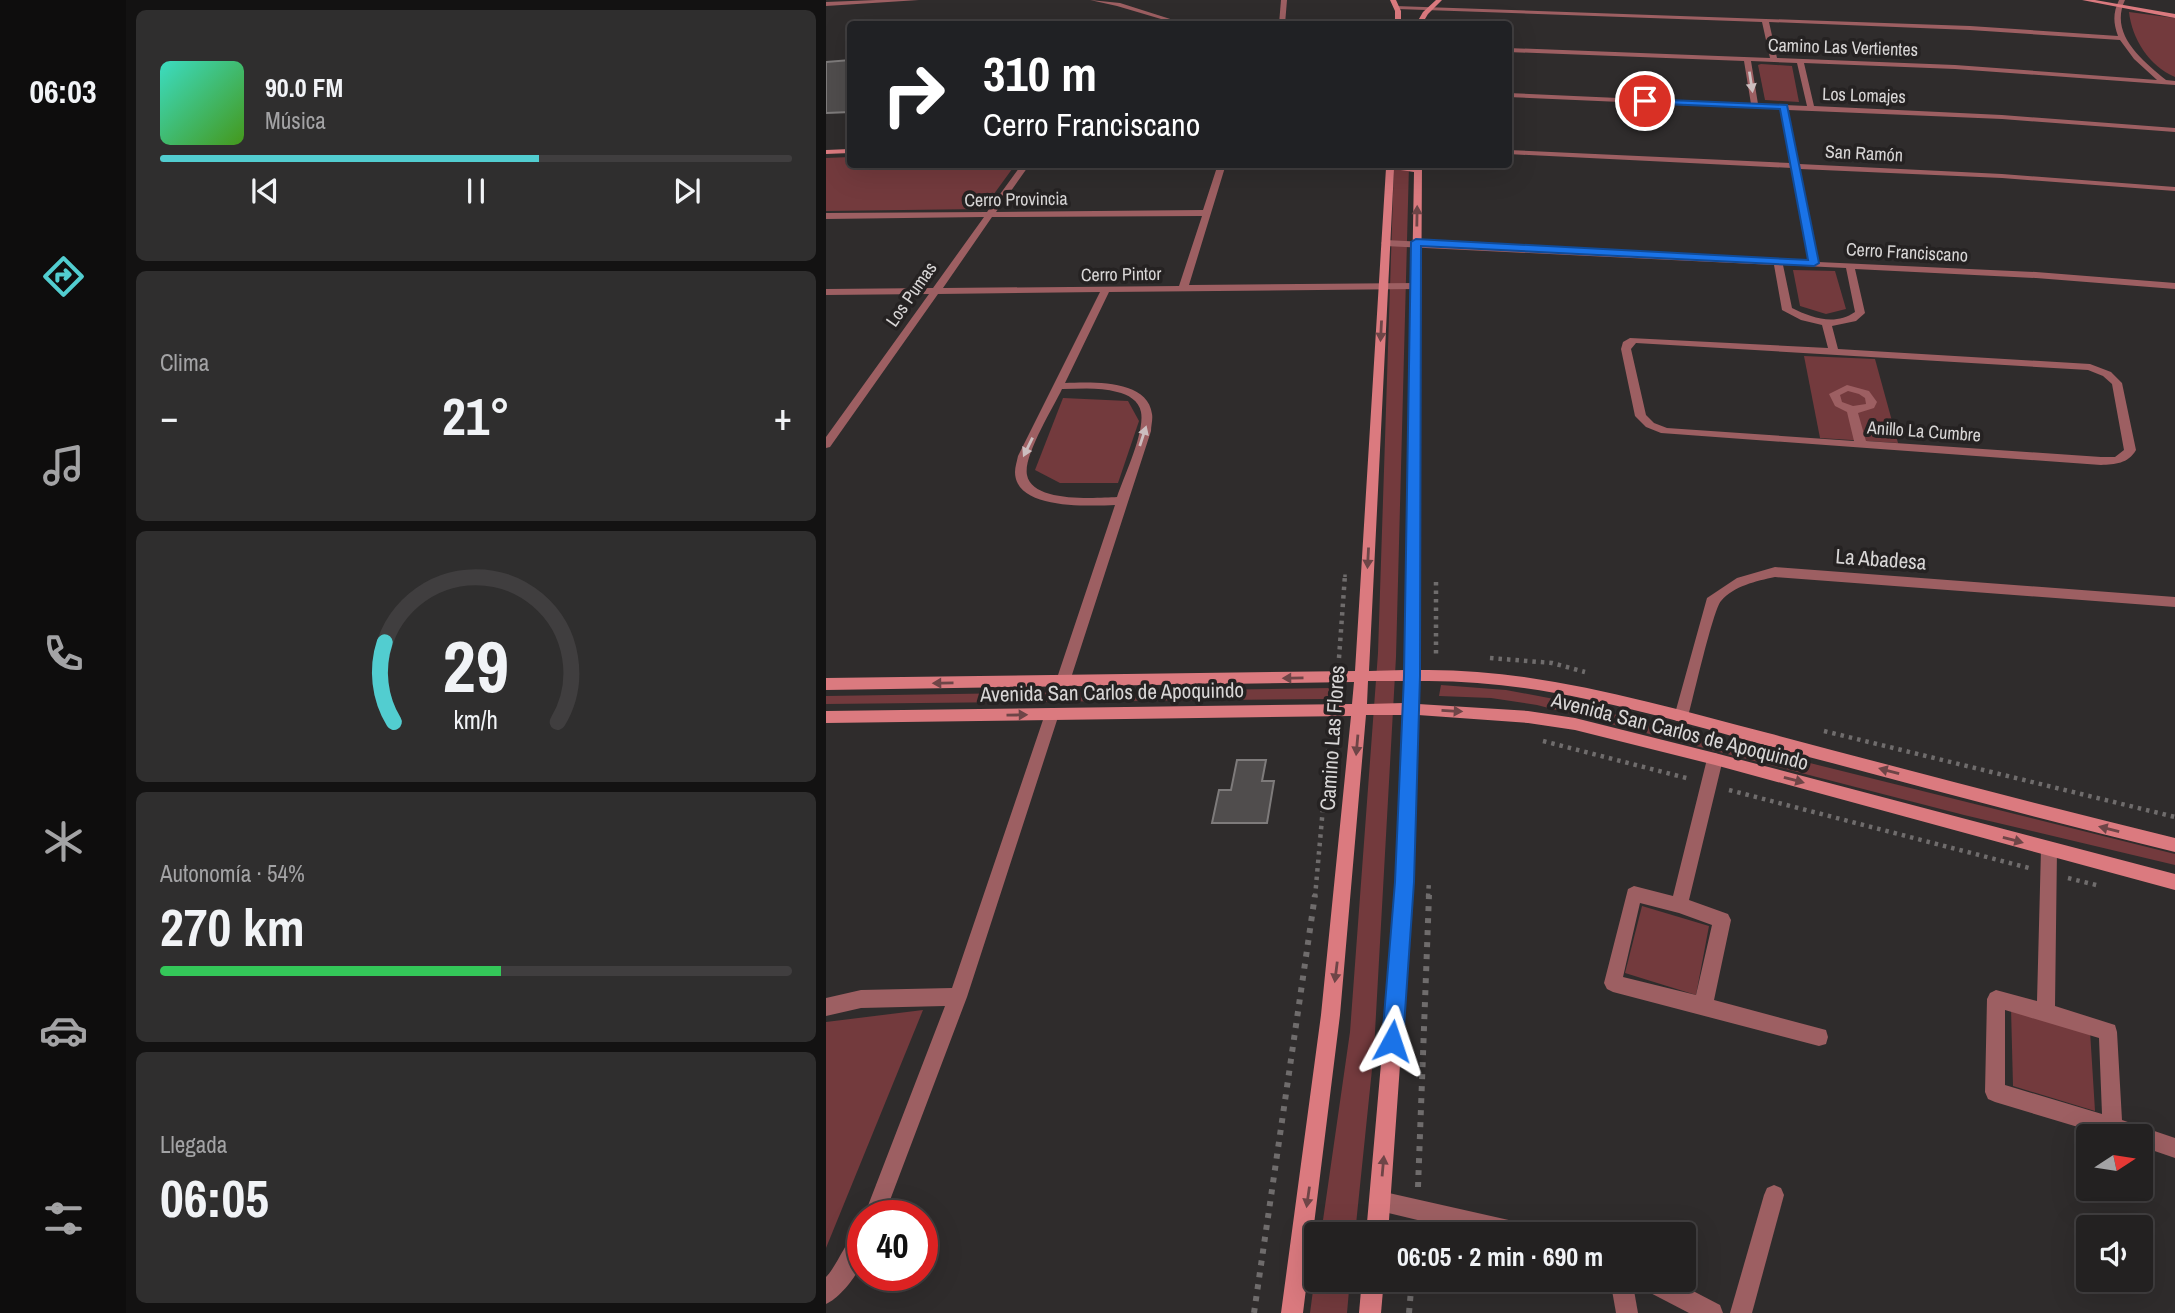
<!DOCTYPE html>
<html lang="es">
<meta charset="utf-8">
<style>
:root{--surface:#232121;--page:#2f2e2e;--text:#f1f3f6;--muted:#a3a3a5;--line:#403e3f;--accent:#52cdd0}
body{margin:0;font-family:"Archivo Narrow",sans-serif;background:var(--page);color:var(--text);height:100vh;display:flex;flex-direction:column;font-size:26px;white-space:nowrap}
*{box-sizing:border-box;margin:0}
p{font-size:23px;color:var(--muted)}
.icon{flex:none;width:38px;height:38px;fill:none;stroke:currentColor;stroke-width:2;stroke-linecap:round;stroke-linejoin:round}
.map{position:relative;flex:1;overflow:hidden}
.details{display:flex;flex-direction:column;gap:10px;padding:10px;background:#131212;width:700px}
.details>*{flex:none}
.guide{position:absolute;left:21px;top:21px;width:665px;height:147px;border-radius:7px;box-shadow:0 7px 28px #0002,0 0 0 2px var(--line);background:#202124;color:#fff;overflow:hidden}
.needle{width:46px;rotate:78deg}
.buttons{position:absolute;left:1250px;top:1124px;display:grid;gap:14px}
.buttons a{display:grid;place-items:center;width:77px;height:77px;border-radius:7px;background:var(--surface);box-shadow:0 7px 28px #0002,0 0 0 2px var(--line);font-size:35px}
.speed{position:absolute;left:21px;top:1200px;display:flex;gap:14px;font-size:35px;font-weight:700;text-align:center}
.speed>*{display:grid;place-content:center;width:91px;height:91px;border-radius:50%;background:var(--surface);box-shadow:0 7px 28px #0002,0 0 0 2px var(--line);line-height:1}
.speed .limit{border:10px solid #d22;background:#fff;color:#111}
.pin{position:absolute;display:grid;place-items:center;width:60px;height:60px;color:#fff;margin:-30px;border:4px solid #fff;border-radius:50%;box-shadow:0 2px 7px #0007}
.me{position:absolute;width:77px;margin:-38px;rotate:5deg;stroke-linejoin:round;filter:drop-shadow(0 0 5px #0008)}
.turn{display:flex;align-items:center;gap:24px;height:147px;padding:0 21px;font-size:32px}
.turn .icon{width:91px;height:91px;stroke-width:2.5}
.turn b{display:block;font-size:49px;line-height:60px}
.big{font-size:52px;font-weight:800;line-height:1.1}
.details .tile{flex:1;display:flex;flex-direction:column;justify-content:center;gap:10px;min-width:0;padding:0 24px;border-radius:10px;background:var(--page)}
.details .dial{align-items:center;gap:0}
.dial svg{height:182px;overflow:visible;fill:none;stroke:var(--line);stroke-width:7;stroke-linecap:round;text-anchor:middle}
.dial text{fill:var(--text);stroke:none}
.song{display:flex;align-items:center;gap:21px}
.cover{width:84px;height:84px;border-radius:10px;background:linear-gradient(135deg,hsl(170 70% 55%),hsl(100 70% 35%))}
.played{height:7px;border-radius:4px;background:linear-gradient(90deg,var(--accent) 60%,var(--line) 60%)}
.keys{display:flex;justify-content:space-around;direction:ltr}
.heat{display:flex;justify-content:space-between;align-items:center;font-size:38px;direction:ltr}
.charge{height:10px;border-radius:5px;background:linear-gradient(90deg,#34c759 54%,var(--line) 0)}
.trip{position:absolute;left:478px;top:1222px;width:392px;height:70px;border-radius:7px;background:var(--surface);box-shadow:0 7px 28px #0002,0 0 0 2px var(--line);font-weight:800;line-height:70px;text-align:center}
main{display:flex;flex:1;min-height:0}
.tab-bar{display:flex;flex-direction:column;width:126px;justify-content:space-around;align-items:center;background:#0e0d0d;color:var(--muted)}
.tab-bar .icon{width:49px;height:49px}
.tab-bar .on{color:var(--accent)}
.tab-bar b{font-size:32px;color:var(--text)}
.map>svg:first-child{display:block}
.green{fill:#733a3d}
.building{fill:#504d4d;stroke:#7e7b7b;stroke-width:2}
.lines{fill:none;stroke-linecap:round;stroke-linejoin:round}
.path-far2{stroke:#6f6c6c;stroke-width:3.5;stroke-dasharray:2.5 4.5;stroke-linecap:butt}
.path-far1{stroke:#6f6c6c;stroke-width:4.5;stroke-dasharray:3.5 5;stroke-linecap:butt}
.path{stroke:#6f6c6c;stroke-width:6;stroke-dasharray:5 7;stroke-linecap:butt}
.street{fill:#9d5f62;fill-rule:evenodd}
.secondary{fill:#db7a7f;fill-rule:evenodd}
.oneway{fill:#ccbebf}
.oneway2{fill:#6e4547}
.route{fill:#1a73e8;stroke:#114b97;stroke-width:2}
.labels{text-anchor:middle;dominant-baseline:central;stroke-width:7;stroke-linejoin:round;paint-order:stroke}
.far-street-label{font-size:18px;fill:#d8d6d6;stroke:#252222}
.street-label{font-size:21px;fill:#d8d6d6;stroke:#252222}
</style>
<main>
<nav class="tab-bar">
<b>06:03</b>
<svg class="icon on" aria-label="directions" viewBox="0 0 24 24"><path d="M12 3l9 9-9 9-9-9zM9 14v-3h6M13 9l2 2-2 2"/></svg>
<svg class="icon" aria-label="music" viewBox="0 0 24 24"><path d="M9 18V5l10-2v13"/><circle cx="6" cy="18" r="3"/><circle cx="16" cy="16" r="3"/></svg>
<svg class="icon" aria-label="phone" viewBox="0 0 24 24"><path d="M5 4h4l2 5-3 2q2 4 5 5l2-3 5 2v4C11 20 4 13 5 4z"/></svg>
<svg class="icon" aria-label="climate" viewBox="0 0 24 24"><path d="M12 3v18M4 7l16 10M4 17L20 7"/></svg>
<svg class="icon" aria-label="car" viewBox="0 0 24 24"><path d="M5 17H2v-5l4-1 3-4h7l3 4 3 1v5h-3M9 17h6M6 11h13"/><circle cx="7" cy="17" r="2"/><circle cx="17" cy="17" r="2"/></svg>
<svg class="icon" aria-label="filters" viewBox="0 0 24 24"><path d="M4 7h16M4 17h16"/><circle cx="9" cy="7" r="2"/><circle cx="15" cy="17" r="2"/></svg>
</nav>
<section class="details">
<div class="tile">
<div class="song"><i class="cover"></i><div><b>90.0 FM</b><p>Música</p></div></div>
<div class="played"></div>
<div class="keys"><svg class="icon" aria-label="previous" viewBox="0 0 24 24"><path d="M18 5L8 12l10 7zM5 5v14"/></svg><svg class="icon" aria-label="pause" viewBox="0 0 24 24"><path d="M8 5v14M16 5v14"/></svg><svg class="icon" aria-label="next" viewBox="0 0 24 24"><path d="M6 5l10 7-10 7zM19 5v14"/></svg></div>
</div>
<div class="tile"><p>Clima</p>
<div class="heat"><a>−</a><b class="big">21°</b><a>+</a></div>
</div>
<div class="tile dial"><svg viewBox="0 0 100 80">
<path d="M14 69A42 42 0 1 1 86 69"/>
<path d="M14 69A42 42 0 0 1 10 34" stroke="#52cdd0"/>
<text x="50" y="56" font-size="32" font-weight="700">29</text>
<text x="50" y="72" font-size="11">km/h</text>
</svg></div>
<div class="tile"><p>Autonomía · 54%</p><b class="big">270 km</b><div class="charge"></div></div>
<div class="tile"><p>Llegada</p><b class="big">06:05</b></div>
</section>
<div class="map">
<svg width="1349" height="1313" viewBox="0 0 1349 1313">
<rect width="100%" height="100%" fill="#2f2c2c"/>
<g class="green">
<path d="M1303,12L1349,18V77C1323,66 1306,39 1303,12Z"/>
<polygon points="935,64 966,66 973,102 939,100 932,65"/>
<polygon points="24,157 24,164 189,165 157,209 0,211 0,158"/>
<polygon points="568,165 583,165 570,657 548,1050 529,1234 495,1234 524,1032 552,653"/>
<polygon points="967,270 1009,271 1020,309 1000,314 974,306"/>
<polygon points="978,356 1049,359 1072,443 994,438"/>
<polygon points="237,398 302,401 313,421 292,483 234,483 209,470"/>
<polygon points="615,685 680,690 723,698 1349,854 1349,865 1138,815 711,705 665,698 613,696"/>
<polygon points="504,688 503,699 0,704 0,696"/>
<polygon points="816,906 883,926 870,995 799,973"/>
<polygon points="1185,1008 1264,1031 1269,1111 1187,1086"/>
<polygon points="97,1010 0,1248 0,1022"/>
<polygon points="490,1268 490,1279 524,1279 521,1313 484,1313"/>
</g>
<g class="building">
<polygon points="24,60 24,112 0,113 0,62"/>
<polygon points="411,760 440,760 436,781 448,781 441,823 386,823 393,790 405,790"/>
</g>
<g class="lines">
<polyline class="path-far2" points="519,577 519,570"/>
<g class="path-far1">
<polyline points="610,582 610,657"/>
<polyline points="513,658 519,575"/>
<polyline points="664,658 726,663 759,672"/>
<polyline points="998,731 1349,817"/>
<polyline points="717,741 864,779"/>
<polyline points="903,790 1203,868"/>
<polyline points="1242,878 1274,886"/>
<polyline points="489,897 504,729"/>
<polyline points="602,897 603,881"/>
</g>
<g class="path">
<polyline points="592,1187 603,895"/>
<polyline points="428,1313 489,895"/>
<polyline points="583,1313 586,1279"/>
</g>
<g class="street">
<polygon points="50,0 93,0 0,6 0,2"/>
<polygon points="264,0 294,3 360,24 352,24 291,6"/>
<polygon points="455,0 461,0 459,24 453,24"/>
<path d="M1293,0H1299C1283,34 1316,60 1340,80L1349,81V85L1129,69L978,63L988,106L1176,115L1349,128V132L1176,119L962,110L973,164L1176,174L1349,187V191L1176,178L974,169L992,262L1210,272L1349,283V289L1210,278L1029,269L1039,313L1030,321L1006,326L1012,349L1264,364L1285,372L1296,383L1310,450C1302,464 1289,464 1275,465L835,433L820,427L809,416L795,349L797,342L804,338L1002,348L996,325L975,320L956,310L948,265L559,246L555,243L559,240L983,261L966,168L682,154V150L965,163L955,109L682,97V93L925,104L918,61L682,52V48L944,58L936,22L571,9L569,6L1144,26L1292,36C1287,22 1287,13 1293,0ZM943,22L1144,30L1294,40L1308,59L1331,80L1129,65L951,58ZM925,61L971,63L981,106L932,104ZM957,265L1020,268L1029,312C1009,326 986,318 966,308ZM810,343L1262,370L1277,376L1286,384L1298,450L1289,457H1275L1040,441L1032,413L1048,408L1051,402L1043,391L1021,385L1003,394L1009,406L1021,412L1028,441L841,428L828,423L820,415L805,349ZM1022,391L1033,394L1039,398L1040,404L1027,406L1016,402L1014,395Z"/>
<path d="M196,164H204L170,212L377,210L392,164H400L363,285L590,283L595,286L590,289L283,292L239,383C265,382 322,379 326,414C327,419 325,426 325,431L244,681L242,685H232L230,681L289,505C264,506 189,510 189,472C189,467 191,461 192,456L274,292L112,294L4,447L0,448V437L103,294L0,295V289L107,288L158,217L0,219V213L161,212ZM376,216L353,286L117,288L166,217ZM236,389C254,389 274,387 291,392C302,394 313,401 315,412C319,433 298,476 291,497C270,498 206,503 201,475C197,456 227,408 236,389Z"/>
<path d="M949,567L1349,597V607L949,577C930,581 908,586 895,601C887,610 867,699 862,717L860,721H850L848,717L881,598L911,578Z"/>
<polygon points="226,708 231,710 233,714 141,997 58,1216 38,1216 119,1006 35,1008 0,1016 0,998 35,990 126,988 219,714 221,710"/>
<path d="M889,753L894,755L897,759L863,900L902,914L905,920L888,1000L1000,1030L1002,1037L1000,1044L993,1046L787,992L781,989L778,983L802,889L808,886L847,896L881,759L884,755ZM814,903L853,913L886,925L870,995L797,977Z"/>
<path d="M1223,842L1229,844L1231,849L1229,1006L1289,1025L1291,1032L1296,1120L1349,1138V1158L1314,1146V1136H1282L1169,1102L1162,1099L1159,1092L1161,999L1164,993L1170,990L1211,1001L1215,849L1217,844ZM1179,1010L1273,1038L1276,1114L1179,1085Z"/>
<polygon points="948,1185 955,1188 958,1195 926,1313 904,1313 938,1195 941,1188"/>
<polygon points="554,1191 696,1223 703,1227 706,1234 650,1234 554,1211 547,1208 544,1201 547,1194"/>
<path d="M37,1229C37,1239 38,1248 37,1257C35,1272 14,1298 0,1304V1277C13,1264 20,1236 37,1229Z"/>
<polygon points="784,1279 806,1279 812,1313 790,1313"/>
<polygon points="810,1279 844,1279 894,1305 897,1313 863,1313 813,1287"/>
</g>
<g class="secondary">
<polygon points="564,0 570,0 575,11 575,24 569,24 569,11"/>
<polygon points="610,0 616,0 602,14 596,24 590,24 597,12"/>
<polygon points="1256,0 1269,0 1349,14 1349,18"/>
<polygon points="24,149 24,153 0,154 0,150"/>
<path d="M547,164L588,167V164H596L593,670C712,668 829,704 942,733C1078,769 1213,805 1349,838V852C1213,819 1078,782 942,746C829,715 712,679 593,681L592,704L702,711L749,718L889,753L1349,874V890L889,765L749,730L702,723L592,715L587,882L562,1234H540L571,882L577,715H540L514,1015L477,1313H455L495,1015L525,716L0,723V711L526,704L528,682L0,690V678L529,671L560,168ZM568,169L588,172L579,670L543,671ZM542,681H579L578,703L541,704Z"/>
<polygon points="536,1279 558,1279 555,1313 533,1313"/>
</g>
</g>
<defs><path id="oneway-solid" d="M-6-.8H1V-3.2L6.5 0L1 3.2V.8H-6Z" transform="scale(1.75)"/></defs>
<g class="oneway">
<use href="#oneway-solid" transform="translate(925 82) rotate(81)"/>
<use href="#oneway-solid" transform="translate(317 436) rotate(-72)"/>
<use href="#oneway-solid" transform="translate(202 447) rotate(116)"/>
</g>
<g class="oneway2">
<use href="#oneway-solid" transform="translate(591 216) rotate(-89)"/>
<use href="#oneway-solid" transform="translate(555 331) rotate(93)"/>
<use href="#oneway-solid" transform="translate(542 558) rotate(93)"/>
<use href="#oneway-solid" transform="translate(467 678) rotate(179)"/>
<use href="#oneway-solid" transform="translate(117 683) rotate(179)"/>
<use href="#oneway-solid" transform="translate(626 711) rotate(3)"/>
<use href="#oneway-solid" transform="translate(191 715) rotate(-1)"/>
<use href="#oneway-solid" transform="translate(531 745) rotate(95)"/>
<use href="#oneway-solid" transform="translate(1063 771) rotate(-165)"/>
<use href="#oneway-solid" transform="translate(968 780) rotate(15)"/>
<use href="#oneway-solid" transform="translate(1283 829) rotate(-166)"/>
<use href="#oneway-solid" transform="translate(1187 840) rotate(15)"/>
<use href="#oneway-solid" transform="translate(510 972) rotate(97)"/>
<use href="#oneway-solid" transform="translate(557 1166) rotate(-85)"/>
<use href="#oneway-solid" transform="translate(482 1197) rotate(98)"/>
</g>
<polygon class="route" points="819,99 961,105 993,263 988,266 595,246 594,676 588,882 577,1041 574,1049 566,1052 559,1049 556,1041 569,882 578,676 585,242 590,239 982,260 954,109 816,103"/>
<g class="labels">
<g class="far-street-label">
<text transform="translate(1017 47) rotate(2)">Camino Las Vertientes</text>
<text transform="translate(1038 95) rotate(2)">Los Lomajes</text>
<text transform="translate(1038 153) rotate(3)">San Ramón</text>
<text transform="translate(190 199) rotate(-1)">Cerro Provincia</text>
<text transform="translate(1081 252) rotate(3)">Cerro Franciscano</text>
<text transform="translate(295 274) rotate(-1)">Cerro Pintor</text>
<text transform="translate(85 294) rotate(-55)">Los Pumas</text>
<text transform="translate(1098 431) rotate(4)">Anillo La Cumbre</text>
</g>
<g class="street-label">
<text transform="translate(1055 559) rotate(4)">La Abadesa</text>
<text transform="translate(286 692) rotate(-1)">Avenida San Carlos de Apoquindo</text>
<text transform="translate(854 731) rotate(14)">Avenida San Carlos de Apoquindo</text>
<text transform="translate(506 738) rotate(-86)">Camino Las Flores</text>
</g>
</g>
</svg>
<div class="buttons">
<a><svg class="needle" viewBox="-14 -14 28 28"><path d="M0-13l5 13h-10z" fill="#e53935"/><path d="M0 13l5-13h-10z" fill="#a3a3a5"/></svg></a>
<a><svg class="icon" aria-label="sound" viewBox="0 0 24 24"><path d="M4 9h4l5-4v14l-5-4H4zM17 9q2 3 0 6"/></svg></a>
</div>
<div class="speed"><div class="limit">40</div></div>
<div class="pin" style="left:819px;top:101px;background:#d93025"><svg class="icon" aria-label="arrive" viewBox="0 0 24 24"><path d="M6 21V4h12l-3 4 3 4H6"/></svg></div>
<svg class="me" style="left:566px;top:1041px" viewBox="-20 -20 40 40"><path d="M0-17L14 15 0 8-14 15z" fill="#1a73e8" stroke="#fff" stroke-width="4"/></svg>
<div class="trip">06:05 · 2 min · 690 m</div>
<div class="guide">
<div class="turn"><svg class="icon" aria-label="right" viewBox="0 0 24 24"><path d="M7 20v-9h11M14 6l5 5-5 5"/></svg><div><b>310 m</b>Cerro Franciscano</div></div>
</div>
</div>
</main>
